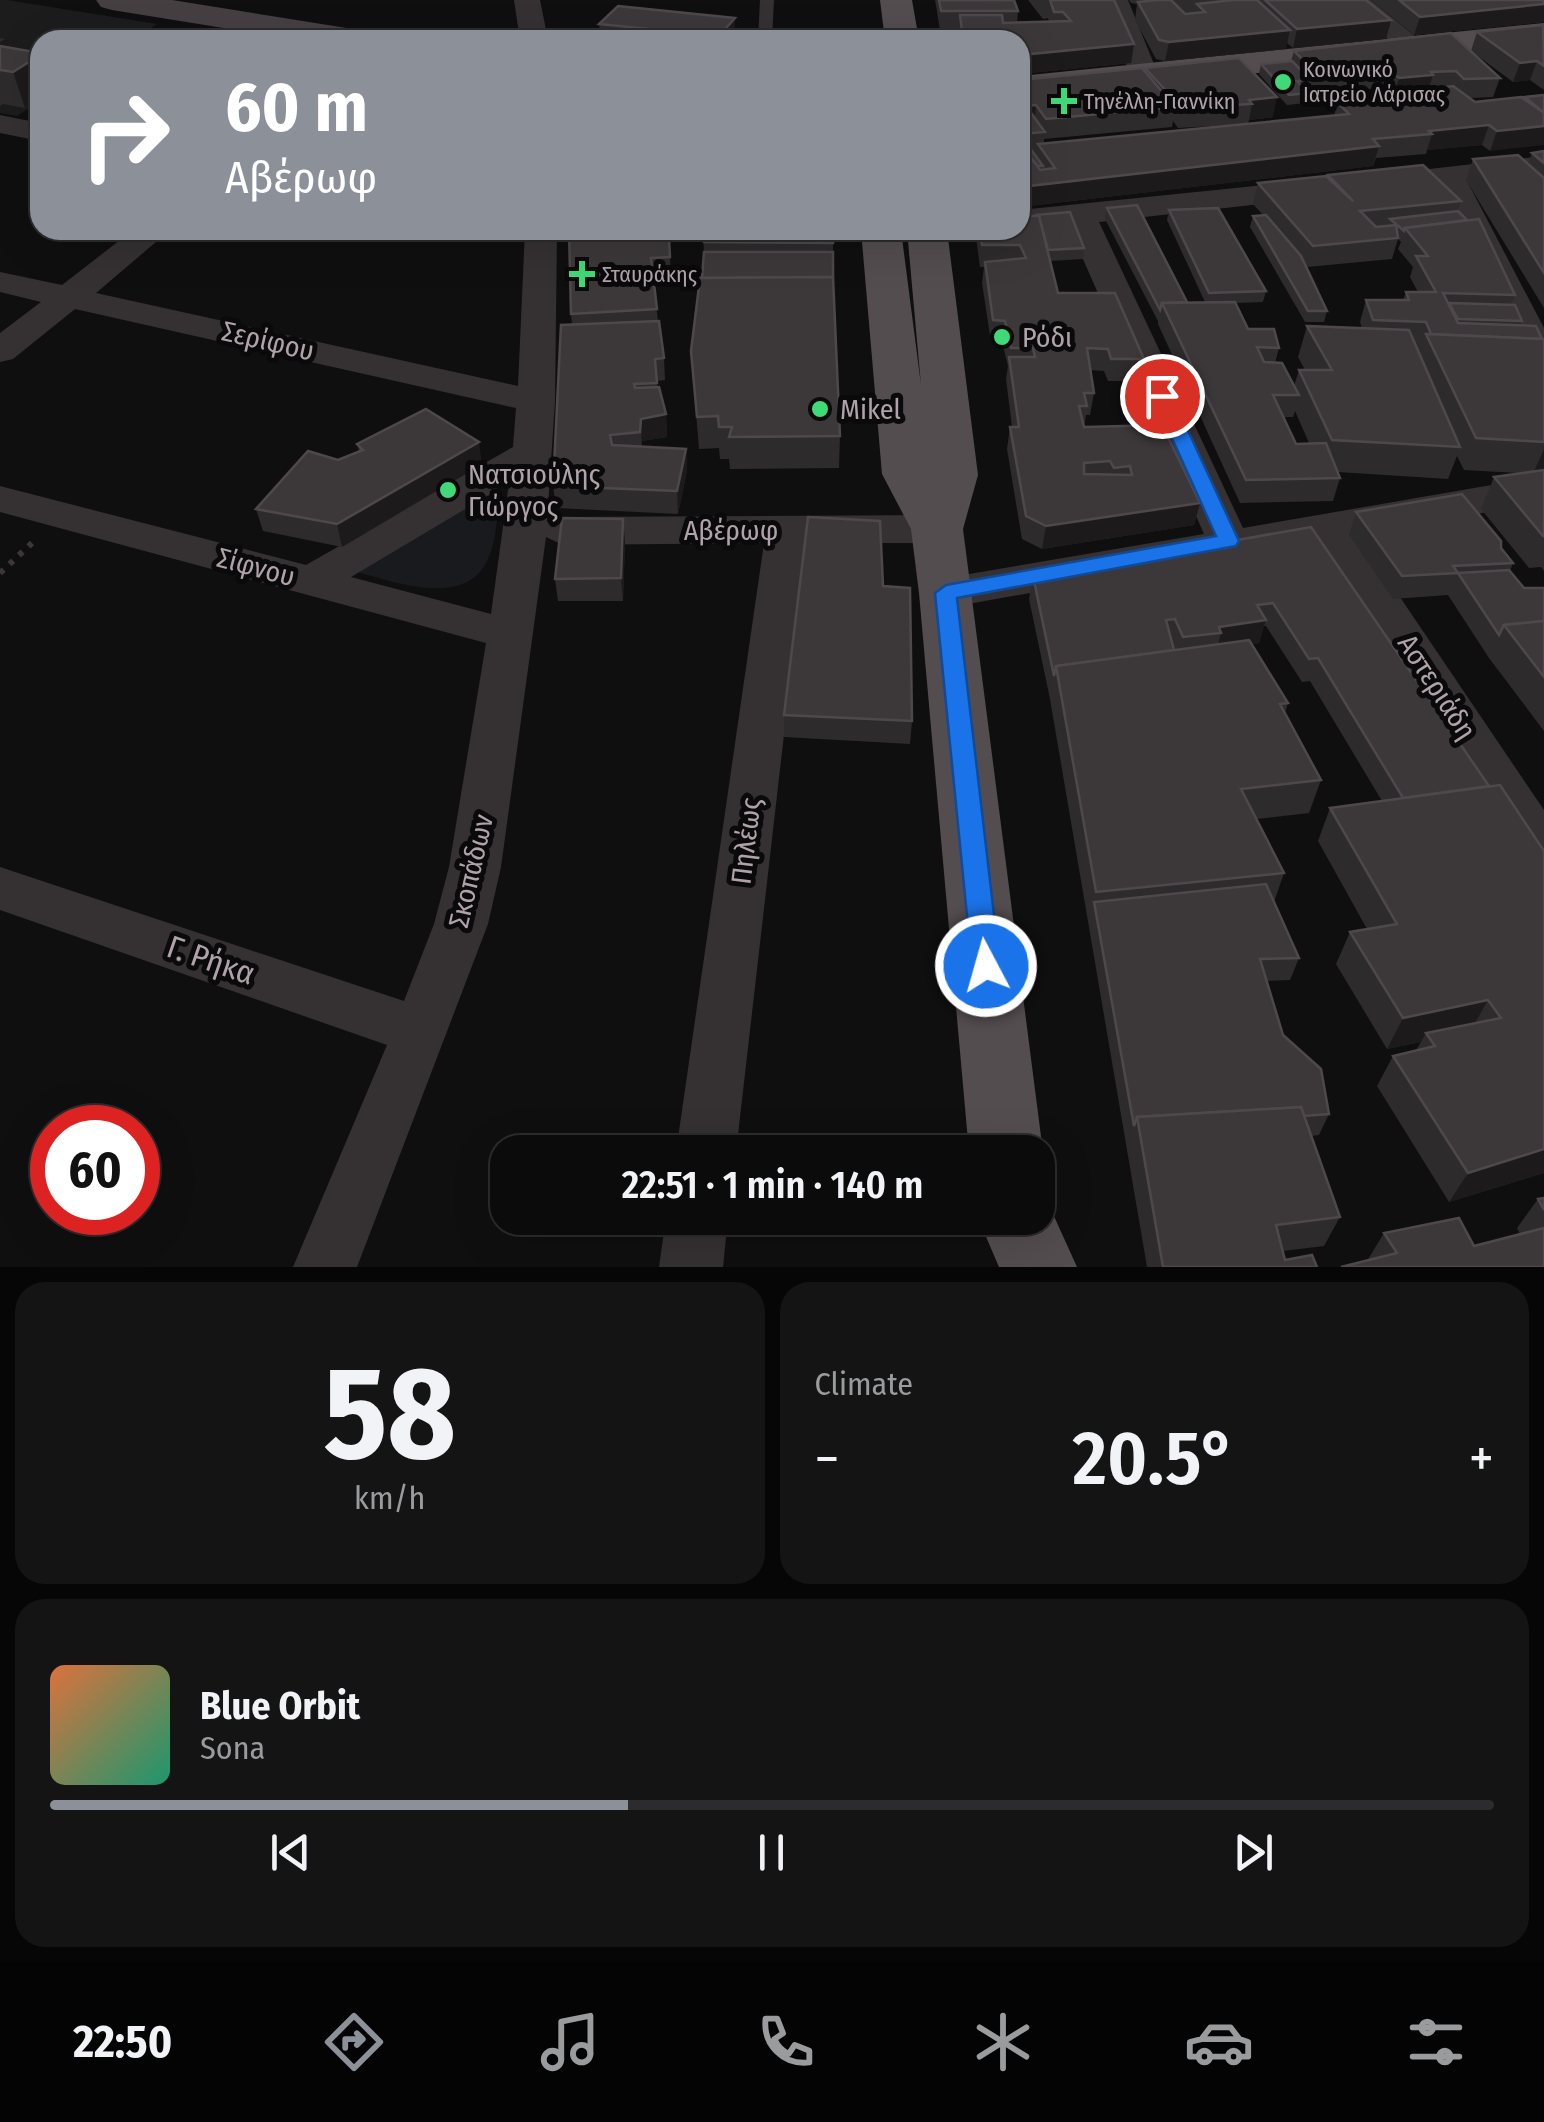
<!DOCTYPE html>
<meta charset="utf-8">
<style>
:root{--surface:#0c0b0c;--page:#151415;--text:#f1f3f6;--muted:#9a9b9d;--line:#2c2b2d;--accent:#8c9099}
body{margin:0;font-family:"Fira Sans Condensed",sans-serif;background:var(--page);color:var(--text);height:100vh;display:flex;flex-direction:column;font-size:38px;white-space:nowrap}
*{box-sizing:border-box;margin:0}
p{font-size:32px;color:var(--muted)}
.icon{flex:none;width:55px;height:55px;fill:none;stroke:currentColor;stroke-width:2;stroke-linecap:round;stroke-linejoin:round}
.map{position:relative;height:1267px;overflow:hidden}
.sheet{display:flex;flex-direction:column;gap:15px;padding:15px;background:#070607;flex:1}
.sheet>*{flex:none}
.guide{position:absolute;left:30px;top:30px;width:1000px;height:210px;border-radius:30px;box-shadow:0 10px 40px #0002,0 0 0 2px var(--line);background:#8c9099;color:#fff;overflow:hidden}
.speed{position:absolute;left:30px;top:1105px;display:flex;gap:20px;font-size:50px;font-weight:700;text-align:center}
.speed>*{display:grid;place-content:center;width:130px;height:130px;border-radius:50%;background:var(--surface);box-shadow:0 10px 40px #0002,0 0 0 2px var(--line);line-height:1}
.speed .limit{border:15px solid #d22;background:#fff;color:#111}
.pin{position:absolute;display:grid;place-items:center;width:85px;height:85px;color:#fff;margin:-42px;border:5px solid #fff;border-radius:50%;box-shadow:0 2px 10px #0007}
.me{position:absolute;width:110px;margin:-55px;rotate:354deg;stroke-linejoin:round;filter:drop-shadow(0 0 8px #0008)}
.turn{display:flex;align-items:center;gap:35px;height:210px;padding:0 30px;font-size:45px}
.turn .icon{width:130px;height:130px;stroke-width:2.5}
.turn b{display:block;font-size:70px;line-height:85px}
.big{font-size:75px;font-weight:600;line-height:1.1}
.sheet .tile{flex:1;display:flex;flex-direction:column;justify-content:center;gap:15px;min-width:0;padding:0 35px;border-radius:30px;background:var(--page)}
.sheet .dial{align-items:center;gap:0}
.dial b{font-size:130px;line-height:1}
.song{display:flex;align-items:center;gap:30px}
.cover{width:120px;height:120px;border-radius:15px;background:linear-gradient(135deg,hsl(20 70% 55%),hsl(160 70% 35%))}
.played{height:10px;border-radius:5px;background:linear-gradient(90deg,var(--accent) 40%,var(--line) 40%)}
.keys{display:flex;justify-content:space-around;direction:ltr}
.heat{display:flex;justify-content:space-between;align-items:center;font-size:55px;direction:ltr}
.sheet .tiles{flex:1;display:grid;gap:15px;grid-template-columns:1fr 1fr}
.tile:last-child{grid-column:span 2}
.trip{position:absolute;left:490px;top:1135px;width:565px;height:100px;border-radius:30px;background:var(--surface);box-shadow:0 10px 40px #0002,0 0 0 2px var(--line);font-weight:600;line-height:100px;text-align:center}
.tab-bar{display:flex;height:160px;justify-content:space-around;align-items:center;background:#050405;color:var(--muted)}
.tab-bar .icon{width:70px;height:70px}
.tab-bar .active{color:var(--accent)}
.tab-bar b{font-size:45px;color:var(--text)}
.map>svg:first-child{display:block}
.built{fill:#1d1c1c}
.green{fill:#191a1d}
.lines{fill:none;stroke-linecap:round;stroke-linejoin:round}
.path{stroke:#3c373a;stroke-width:6;stroke-dasharray:5 8;stroke-linecap:butt}
.lane{fill:#353133;fill-rule:evenodd}
.street{fill:#353133;fill-rule:evenodd}
.secondary{fill:#453f42;fill-rule:evenodd}
.primary{fill:#544d50;fill-rule:evenodd}
.wall{fill:#2e2b2c;fill-rule:evenodd}
.shaded-wall{fill:#1c1a1b}
.building{fill:#3c383a;stroke:#4e484c;stroke-width:2.5;fill-rule:evenodd}
.route{fill:#1a73e8;stroke:#114b97;stroke-width:2.5}
.poi-dot{fill:#3fd978;stroke:#0b0a0b;stroke-width:4}
.labels{text-anchor:middle;dominant-baseline:central;stroke-width:10;stroke-linejoin:round;paint-order:stroke}
.far-poi-label{font-size:22px;fill:#b0a2aa;stroke:#0b0a0b;text-anchor:start}
.poi-label{font-size:28px;fill:#b0a2aa;stroke:#0b0a0b;text-anchor:start}
.street-label{font-size:28px;fill:#b0a2aa;stroke:#0b0a0b}
.near-street-label{font-size:32px;fill:#b0a2aa;stroke:#0b0a0b}
</style>
<div class="map">
<svg width="1544" height="1267" viewBox="0 0 1544 1267">
<rect width="100%" height="100%" fill="#100f10"/>
<polygon class="built" points="0,0 7,0 157,24 133,40 40,40 40,101 17,116 0,113"/>
<path class="green" d="M500,485C497,510 498,541 486,563C462,608 391,581 354,571Z"/>
<g class="lines">
<polyline class="path" points="0,573 32,543"/>
<polygon class="lane" points="760,0 774,0 772,40 758,40"/>
<g class="street">
<polygon points="514,0 540,0 548,40 520,40"/>
<polygon points="1102,0 1128,0 1158,74 1154,80 1134,80 1130,74"/>
<polygon points="1342,0 1371,0 1427,46 1413,54 1403,52"/>
<polygon points="0,115 40,123 40,141 0,133"/>
<polygon points="1544,156 1544,174 1468,183 1544,328 1544,374 1531,371 1526,363 1438,186 1377,193 1366,191 1361,184 1366,177 1377,175"/>
<polygon points="1313,180 1324,183 1329,190 1324,197 1099,222 1243,528 1544,476 1544,502 1358,535 1544,810 1544,871 1526,865 1320,541 946,608 931,603 924,593 931,583 946,578 1204,534 1068,225 1020,230 1020,210"/>
<path d="M133,230H170L96,293L518,386L525,230H557L555,401L547,522L563,517L937,515L952,519L958,529L952,539L937,543H806L736,1152H676L764,543L563,545L546,537L501,867L488,924L357,1267H293L387,1045L0,910V867L404,1001L434,924L449,867L486,643L0,512V486L306,565L513,447L516,408L75,309L13,359L0,362V333L41,302L0,292V272L62,285ZM509,483L491,614L351,577Z"/>
<polygon points="666,1218 728,1218 723,1267 659,1267"/>
</g>
<polygon class="secondary" points="96,0 172,0 359,30 371,33 376,40 298,40 112,10 101,7"/>
<g class="primary">
<polygon points="880,0 912,0 919,40 885,40"/>
<polygon points="1544,23 1544,43 1020,98 1020,76"/>
<polygon points="861,230 901,230 921,385 907,230 947,230 978,475 963,529 1043,1152 1038,1164 1038,1152 969,1152 919,593 911,529 882,474"/>
<polygon points="1038,1190 1043,1192 1077,1267 999,1267 978,1218 1038,1218"/>
</g>
</g>
<g class="wall">
<polygon points="935,0 1014,0 1018,11 1017,23 1049,22 1048,18 1043,19 1028,0 1114,0 1134,44 1131,63 1020,74 1020,40 946,40 946,33 959,30 940,30"/>
<polygon points="1129,0 1366,0 1391,20 1386,39 1293,48 1287,43 1286,49 1165,61 1156,59 1135,20 1137,4 1131,3"/>
<polygon points="1371,0 1544,0 1544,22 1414,35"/>
<polygon points="735,18 735,40 601,40 599,24"/>
<polygon points="1544,25 1544,90 1530,80 1513,82 1471,51 1477,32"/>
<polygon points="1451,33 1500,78 1493,97 1469,98 1475,102 1524,99 1525,97 1544,95 1490,151 1482,145 1427,150 1426,154 1376,158 1373,166 1020,207 1020,80 1144,71 1145,68 1239,58 1273,117 1249,120 1248,124 1178,128 1173,121 1172,127 1044,139 1044,144 1334,115 1338,103 1391,95 1384,88 1312,93 1308,89 1305,90 1308,93 1306,103 1287,105 1259,74 1261,64 1291,61 1294,51"/>
<polygon points="0,38 5,39 7,47 40,53 40,98 25,108 3,104 0,106"/>
<polygon points="1544,151 1544,308 1466,180 1473,159 1528,164 1532,153"/>
<path d="M1328,175L1461,201L1458,211L1515,295L1511,305L1522,321L1520,325L1544,339V571L1541,567L1529,568L1481,509L1494,477L1518,473L1464,470L1457,456L1448,479L1338,472L1340,478L1333,501L1240,503L1158,324V321L1105,219L1107,208L1187,302H1205L1167,220L1169,210L1266,291L1263,302L1236,303L1248,329L1279,348L1275,363L1294,386L1299,370H1305L1298,357L1307,326L1362,328L1360,322L1366,300H1403L1406,292H1418L1410,277L1413,267L1398,249L1401,242L1398,239L1392,259L1307,267L1327,311L1324,322H1305L1250,227L1253,216L1263,215L1253,204L1258,183L1328,178ZM1295,411L1309,443L1296,444L1283,417H1293Z"/>
<polygon points="703,230 833,243 833,277 840,436 839,468 730,469 729,459 720,459 719,448 699,449 691,351 702,278 704,252"/>
<polygon points="977,230 1020,230 1084,248 1083,259 1050,261 1058,293 1144,359 1139,381 1108,381 1104,371 1090,370 1094,393 1090,415 1086,415 1084,427 1200,503 1194,525 1042,549 1022,539 1007,449 1010,427 1012,427 1006,379 1008,366 1002,342 991,342 982,283 984,267 980,267 976,237"/>
<polygon points="669,238 671,278 653,279 658,321 664,358 665,380 657,381 657,387 666,414 667,437 642,441 642,447 686,449 687,471 678,514 556,508 553,486 572,325 571,314 648,239"/>
<polygon points="357,444 482,464 342,547 263,531 256,509 338,460 359,451"/>
<polygon points="1356,512 1501,548 1513,563 1510,571 1524,588 1544,588 1544,731 1489,658 1448,595 1393,599 1349,535"/>
<polygon points="623,519 625,542 623,601 558,601 555,579"/>
<polygon points="1311,527 1489,786 1544,1173 1449,1202 1377,1086 1393,1056 1416,1050 1421,1042 1387,1049 1336,964 1350,932 1367,929 1318,841 1330,808 1382,801 1310,681 1302,682 1266,626 1264,626 1259,643 1251,644 1288,703 1285,713 1321,780 1309,813 1257,819 1284,873 1274,902 1299,958 1290,980 1266,981 1283,1035 1329,1114 1319,1135 1311,1136 1340,1217 1324,1246 1283,1251 1285,1260 1317,1267 1147,1267 1050,699 1029,599 1033,576"/>
<polygon points="883,586 912,721 910,744 784,737 784,715"/>
<polygon points="1544,1198 1544,1267 1367,1261 1384,1233 1474,1246 1520,1234 1517,1228 1538,1199"/>
</g>
<g class="shaded-wall">
<polygon points="1544,4 1544,22 1414,35 1420,17"/>
<polygon points="735,18 735,40 719,40 719,36"/>
<polygon points="1391,20 1386,39 1293,48 1297,29"/>
<polygon points="1290,30 1286,49 1165,61 1169,42"/>
<polygon points="5,39 16,71 40,55 40,98 25,108 13,72 0,57 0,42"/>
<polygon points="1134,44 1131,63 1020,74 1020,55"/>
<polygon points="1537,61 1530,80 1513,82 1520,63"/>
<polygon points="1433,75 1427,94 1393,97 1399,78"/>
<polygon points="1277,97 1273,117 1249,120 1252,104 1249,100"/>
<polygon points="1036,105 1034,125 1026,106"/>
<polygon points="1489,125 1482,145 1427,150 1432,134 1429,131"/>
<polygon points="1544,126 1544,145 1490,151 1497,131"/>
<polygon points="1379,146 1373,166 1020,207 1020,187"/>
<polygon points="666,414 667,437 642,441 642,455 641,419"/>
<polygon points="479,442 482,464 342,547 337,524"/>
<polygon points="686,449 687,471 678,514 677,491"/>
<polygon points="1544,449 1544,472 1533,474"/>
<polygon points="1200,503 1194,525 1042,549 1046,526"/>
<polygon points="623,519 625,542 623,601 621,578"/>
<polygon points="1266,620 1259,643 1217,649 1221,633 1219,627"/>
<polygon points="1488,1000 1470,1032 1426,1033 1421,1042 1387,1049 1403,1018"/>
<polygon points="1544,1149 1544,1173 1449,1202 1468,1173"/>
</g>
<g class="building">
<polygon points="939,0 1014,0 1018,11 941,11"/>
<polygon points="1050,0 1114,0 1134,44 1020,55 1020,40 957,40 946,33 962,31 960,15 1002,15 1003,23 1071,21 1063,12 1054,12"/>
<polygon points="1157,0 1171,0 1185,14 1205,12 1197,4 1233,0 1257,0 1290,30 1169,42 1159,40 1138,2"/>
<polygon points="1265,0 1366,0 1391,20 1297,29"/>
<polygon points="1399,0 1544,0 1544,4 1420,17"/>
<polygon points="618,6 735,18 719,36 599,24"/>
<polygon points="1543,25 1544,66 1537,61 1520,63 1477,32"/>
<polygon points="1451,33 1500,78 1464,79 1456,71 1431,72 1433,75 1399,78 1389,69 1316,73 1294,51"/>
<polygon points="0,46 40,53 40,55 13,72 0,70"/>
<polygon points="1239,58 1277,97 1249,100 1252,104 1182,108 1145,68"/>
<polygon points="1292,61 1311,80 1297,81 1308,93 1289,95 1261,64"/>
<polygon points="1142,68 1175,107 1046,119 1036,105 1026,106 1045,132 1020,134 1020,80"/>
<polygon points="1453,86 1475,102 1521,97 1544,113 1525,97 1544,95 1544,126 1497,131 1489,125 1429,131 1432,134 1373,139 1379,146 1020,187 1020,159 1031,158 1040,170 1055,168 1038,144 1349,114 1338,103"/>
<polygon points="1020,144 1027,144 1043,166 1038,166 1031,158 1020,159"/>
<polygon points="1544,151 1544,163 1532,153"/>
<polygon points="1518,155 1544,178 1544,273 1473,159"/>
<polygon points="1423,165 1461,201 1360,211 1376,227 1396,225 1398,238 1313,246 1258,183 1326,176 1353,201 1328,175"/>
<polygon points="1137,205 1187,302 1162,303 1160,310 1107,208"/>
<polygon points="1218,208 1266,291 1209,293 1169,210"/>
<polygon points="1458,211 1467,220 1405,228 1404,231 1390,219"/>
<polygon points="1070,212 1084,248 1048,250 1039,216 1035,215"/>
<polygon points="1266,215 1301,256 1327,311 1308,311 1253,216"/>
<path d="M1020,216H1039L1058,293H1115L1144,359H1111L1108,349L1087,348L1094,393H1084L1087,406H1079L1084,427L1162,425L1200,503L1046,526L1026,516L1010,427H1019L1009,357H1035L1033,348H1011L1005,321L993,320L985,262L1026,258L1020,245H982L980,230H1020ZM1110,461L1114,468L1130,466L1132,475L1084,474V463Z"/>
<polygon points="1479,219 1515,295 1443,293 1458,323 1536,326 1542,339 1431,334 1426,322 1373,320 1366,300 1409,300 1406,292 1436,292 1416,256 1428,256 1405,228"/>
<polygon points="569,230 647,230 648,239 669,238 670,257 651,258 657,309 571,314"/>
<polygon points="703,230 833,230 833,243 704,242"/>
<polygon points="704,252 833,252 833,277 702,278"/>
<polygon points="833,277 840,436 729,437 732,427 719,427 718,416 697,417 691,351 700,278"/>
<polygon points="1235,302 1248,329 1274,329 1279,348 1257,347 1264,362 1282,363 1299,395 1273,395 1296,444 1326,443 1340,478 1246,480 1162,303"/>
<polygon points="1449,303 1515,305 1522,321 1458,319"/>
<polygon points="659,321 664,358 655,359 657,383 634,384 635,388 659,387 666,414 641,419 640,432 610,435 612,445 686,449 677,491 553,486 561,325"/>
<polygon points="1307,326 1409,330 1460,447 1332,440 1299,370 1332,370"/>
<polygon points="1426,334 1544,339 1544,442 1476,438"/>
<polygon points="426,409 479,442 337,524 256,509 308,451 338,460 363,450 357,444"/>
<polygon points="1544,470 1544,536 1543,536 1494,477"/>
<polygon points="1462,494 1501,541 1501,548 1513,563 1453,566 1458,573 1509,570 1524,588 1544,588 1544,621 1504,625 1499,635 1458,573 1402,576 1356,512"/>
<polygon points="808,517 880,521 883,586 910,588 912,721 784,715"/>
<polygon points="562,518 623,519 621,578 555,579"/>
<polygon points="1311,527 1489,786 1403,798 1318,658 1309,659 1273,603 1257,605 1266,620 1219,627 1221,633 1183,637 1175,619 1166,620 1174,650 1056,666 1054,676 1033,576"/>
<polygon points="1544,621 1544,677 1504,625"/>
<polygon points="1249,640 1288,703 1280,704 1321,780 1241,789 1284,873 1096,892 1056,666"/>
<polygon points="1500,785 1544,851 1544,1149 1468,1173 1393,1056 1435,1046 1426,1033 1501,1018 1488,1000 1403,1018 1350,932 1397,924 1330,808"/>
<polygon points="1266,884 1299,958 1260,959 1283,1035 1321,1069 1329,1114 1304,1116 1301,1107 1137,1117 1134,1126 1094,902"/>
<polygon points="1301,1107 1340,1217 1276,1225 1285,1260 1312,1255 1317,1267 1163,1267 1137,1117"/>
<polygon points="1544,1198 1544,1210 1538,1199"/>
<polygon points="1459,1218 1474,1246 1544,1228 1544,1267 1341,1267 1397,1253 1384,1233"/>
</g>
<polygon class="route" points="1162,390 1172,396 1239,541 1236,546 957,598 1000,966 996,974 986,978 976,974 972,966 935,593 946,585 1216,536 1153,396"/>
<g class="poi-dot">
<circle cx="1283" cy="82" r="10"/>
<path d="M1059 86h10v10h10v10h-10v10h-10v-10h-10v-10h10z"/>
<path d="M577 259h10v10h10v10h-10v10h-10v-10h-10v-10h10z"/>
<circle cx="1002" cy="337" r="10"/>
<circle cx="820" cy="409" r="10"/>
<circle cx="448" cy="490" r="10"/>
</g>
<g class="labels">
<g class="far-poi-label">
<text x="1303" y="69">Κοινωνικό<tspan x="1303" dy="25">Ιατρείο Λάρισας</tspan></text>
<text x="1084" y="101">Τηνέλλη-Γιαννίκη</text>
<text x="602" y="274">Σταυράκης</text>
</g>
<g class="poi-label">
<text x="1022" y="337">Ρόδι</text>
<text x="840" y="409">Mikel</text>
<text x="468" y="474">Νατσιούλης<tspan x="468" dy="32">Γιώργος</tspan></text>
</g>
<g class="street-label">
<text transform="translate(268 341) rotate(13)">Σερίφου</text>
<text x="731" y="530">Αβέρωφ</text>
<text transform="translate(256 567) rotate(15)">Σίφνου</text>
<text transform="translate(1437 687) rotate(57)">Αστεριάδη</text>
<text transform="translate(746 841) rotate(-83)">Πηλέως</text>
<text transform="translate(471 871) rotate(-77)">Σκοπάδων</text>
</g>
<g class="near-street-label">
<text transform="translate(211 960) rotate(19)">Γ. Ρήκα</text>
</g>
</g>
</svg>
<div class="speed"><div class="limit">60</div></div>
<div class="pin" style="left:1162px;top:396px;background:#d93025"><svg class="icon" aria-label="arrive" viewBox="0 0 24 24"><path d="M6 21V4h12l-3 4 3 4H6"/></svg></div>
<svg class="me" style="left:986px;top:966px" viewBox="-20 -20 40 40"><circle r="17" fill="#1a73e8" stroke="#fff" stroke-width="3"/><path d="M0-11L8 9 0 5-8 9z" fill="#fff"/></svg>
<div class="trip">22:51 · 1 min · 140 m</div>
<div class="guide">
<div class="turn"><svg class="icon" aria-label="right" viewBox="0 0 24 24"><path d="M7 20v-9h11M14 6l5 5-5 5"/></svg><div><b>60 m</b>Αβέρωφ</div></div>
</div>
</div>
<section class="sheet">
<div class="tiles">
<div class="tile dial"><b>58</b><p>km/h</p></div>
<div class="tile"><p>Climate</p>
<div class="heat"><a>−</a><b class="big">20.5°</b><a>+</a></div>
</div>
<div class="tile">
<div class="song"><i class="cover"></i><div><b>Blue Orbit</b><p>Sona</p></div></div>
<div class="played"></div>
<div class="keys"><svg class="icon" aria-label="previous" viewBox="0 0 24 24"><path d="M18 5L8 12l10 7zM5 5v14"/></svg><svg class="icon" aria-label="pause" viewBox="0 0 24 24"><path d="M8 5v14M16 5v14"/></svg><svg class="icon" aria-label="next" viewBox="0 0 24 24"><path d="M6 5l10 7-10 7zM19 5v14"/></svg></div>
</div>
</div>
</section>
<nav class="tab-bar">
<b>22:50</b>
<svg class="icon active" aria-label="directions" viewBox="0 0 24 24"><path d="M12 3l9 9-9 9-9-9zM9 14v-3h6M13 9l2 2-2 2"/></svg>
<svg class="icon" aria-label="music" viewBox="0 0 24 24"><path d="M9 18V5l10-2v13"/><circle cx="6" cy="18" r="3"/><circle cx="16" cy="16" r="3"/></svg>
<svg class="icon" aria-label="phone" viewBox="0 0 24 24"><path d="M5 4h4l2 5-3 2q2 4 5 5l2-3 5 2v4C11 20 4 13 5 4z"/></svg>
<svg class="icon" aria-label="climate" viewBox="0 0 24 24"><path d="M12 3v18M4 7l16 10M4 17L20 7"/></svg>
<svg class="icon" aria-label="car" viewBox="0 0 24 24"><path d="M5 17H2v-5l4-1 3-4h7l3 4 3 1v5h-3M9 17h6M6 11h13"/><circle cx="7" cy="17" r="2"/><circle cx="17" cy="17" r="2"/></svg>
<svg class="icon" aria-label="filters" viewBox="0 0 24 24"><path d="M4 7h16M4 17h16"/><circle cx="9" cy="7" r="2"/><circle cx="15" cy="17" r="2"/></svg>
</nav>
